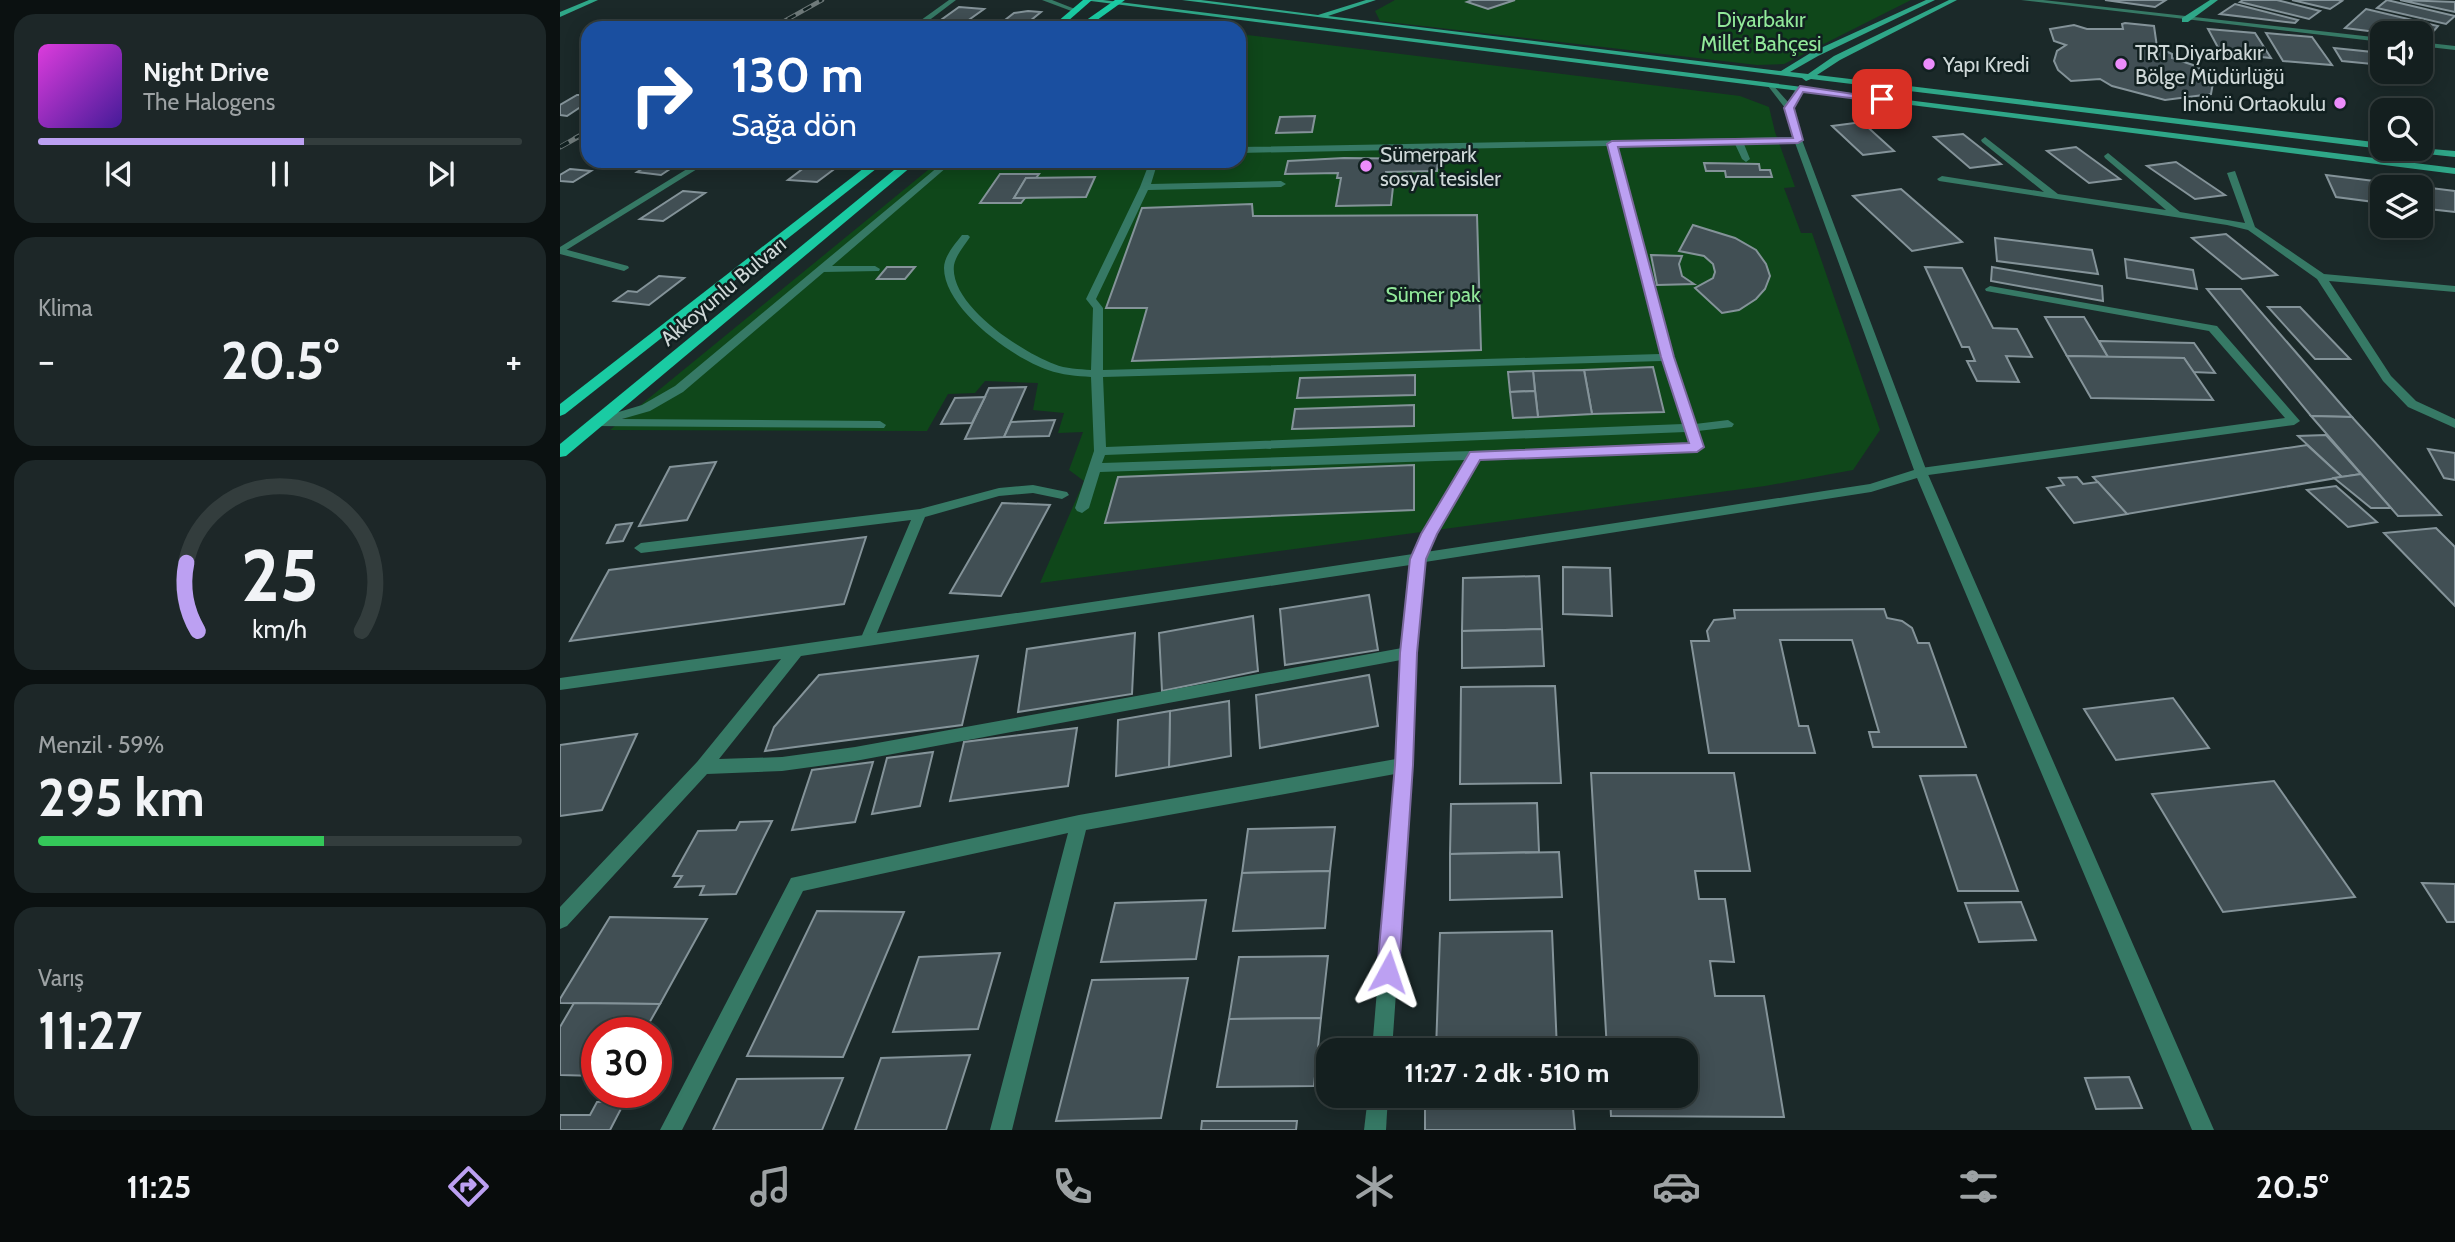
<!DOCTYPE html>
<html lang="tr">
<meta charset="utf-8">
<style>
:root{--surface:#141f1f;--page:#1d2728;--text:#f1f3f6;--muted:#9da2a4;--line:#333d3d;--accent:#bca0f2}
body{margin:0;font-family:Cabin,sans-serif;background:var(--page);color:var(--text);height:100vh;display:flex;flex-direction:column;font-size:26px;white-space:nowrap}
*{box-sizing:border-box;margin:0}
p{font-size:23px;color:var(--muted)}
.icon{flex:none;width:38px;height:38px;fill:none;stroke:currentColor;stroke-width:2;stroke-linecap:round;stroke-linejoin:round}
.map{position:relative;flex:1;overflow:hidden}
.panel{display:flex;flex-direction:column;gap:14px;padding:14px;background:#0b1111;width:560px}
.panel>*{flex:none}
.top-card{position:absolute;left:21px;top:21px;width:665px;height:147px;border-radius:21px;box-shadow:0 4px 18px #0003,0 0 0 2px var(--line);background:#1a4fa0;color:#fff;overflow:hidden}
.tools{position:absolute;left:1810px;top:21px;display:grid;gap:14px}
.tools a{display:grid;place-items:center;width:63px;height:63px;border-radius:14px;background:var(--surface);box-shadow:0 4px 18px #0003,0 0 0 2px var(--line);font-size:35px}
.speed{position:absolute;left:21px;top:1017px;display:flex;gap:14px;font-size:35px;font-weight:700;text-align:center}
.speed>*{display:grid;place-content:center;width:91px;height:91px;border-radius:50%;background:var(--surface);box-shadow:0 4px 18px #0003,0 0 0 2px var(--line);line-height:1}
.speed .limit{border:10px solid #d22;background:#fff;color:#111}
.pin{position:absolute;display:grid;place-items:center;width:60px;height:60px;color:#fff;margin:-30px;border-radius:14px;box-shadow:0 4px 10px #0006}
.me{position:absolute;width:77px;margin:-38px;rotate:5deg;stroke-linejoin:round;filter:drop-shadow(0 0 5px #0008)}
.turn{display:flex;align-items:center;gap:24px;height:147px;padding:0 35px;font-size:32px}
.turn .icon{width:91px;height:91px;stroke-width:2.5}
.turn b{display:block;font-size:49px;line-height:60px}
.big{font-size:52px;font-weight:700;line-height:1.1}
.panel .tile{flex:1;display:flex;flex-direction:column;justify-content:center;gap:10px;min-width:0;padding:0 24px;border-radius:21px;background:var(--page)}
.panel .dial{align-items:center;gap:0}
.dial svg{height:182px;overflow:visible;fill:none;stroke:var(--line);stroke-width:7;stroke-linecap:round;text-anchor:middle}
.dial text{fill:var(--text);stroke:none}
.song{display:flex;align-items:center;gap:21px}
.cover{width:84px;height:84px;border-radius:10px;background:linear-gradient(135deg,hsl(300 70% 55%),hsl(260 70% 35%))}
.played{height:7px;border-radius:4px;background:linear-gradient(90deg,var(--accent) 55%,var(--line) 55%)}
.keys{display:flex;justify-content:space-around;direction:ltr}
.heat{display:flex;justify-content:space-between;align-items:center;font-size:38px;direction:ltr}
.charge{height:10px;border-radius:5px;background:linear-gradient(90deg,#34c759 59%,var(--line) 0)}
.trip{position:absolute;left:756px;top:1038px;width:382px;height:70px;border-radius:21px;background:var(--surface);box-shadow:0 4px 18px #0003,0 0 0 2px var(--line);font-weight:700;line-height:70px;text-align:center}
.dock{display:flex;height:112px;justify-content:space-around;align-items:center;background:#080c0c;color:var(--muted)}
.dock .icon{width:49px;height:49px}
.dock .on{color:var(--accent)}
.dock b{font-size:32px;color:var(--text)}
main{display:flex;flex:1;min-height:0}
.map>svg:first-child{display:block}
.green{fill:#0f471a}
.building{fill:#414f54;stroke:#849399;stroke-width:2}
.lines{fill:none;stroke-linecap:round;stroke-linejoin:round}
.lane{fill:#367965;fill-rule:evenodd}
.street{fill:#367965;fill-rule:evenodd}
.secondary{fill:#2fa788;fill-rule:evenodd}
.primary{fill:#1acba3;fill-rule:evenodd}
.rail-far1-casing{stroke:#6f7a7a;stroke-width:4.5}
.rail-casing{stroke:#6f7a7a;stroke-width:5}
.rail-far1{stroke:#112020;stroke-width:2.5;stroke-dasharray:9;stroke-linecap:butt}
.rail{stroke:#112020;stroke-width:3.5;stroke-dasharray:10;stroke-linecap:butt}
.route{fill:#bca0f2;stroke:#7a689d;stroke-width:2}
.poi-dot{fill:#ec8cfb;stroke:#112020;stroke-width:2.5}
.labels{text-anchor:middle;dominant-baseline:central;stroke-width:5;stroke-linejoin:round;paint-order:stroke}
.far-park-label{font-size:21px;fill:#91e899;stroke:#112020}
.far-poi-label{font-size:21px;fill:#cfd8d8;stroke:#112020;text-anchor:start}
.far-street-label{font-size:21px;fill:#cfd8d8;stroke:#112020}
</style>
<main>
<section class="panel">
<div class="tile">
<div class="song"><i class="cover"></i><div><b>Night Drive</b><p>The Halogens</p></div></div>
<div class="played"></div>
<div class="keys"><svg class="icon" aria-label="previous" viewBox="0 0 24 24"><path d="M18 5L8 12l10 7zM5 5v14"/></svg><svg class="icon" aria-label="pause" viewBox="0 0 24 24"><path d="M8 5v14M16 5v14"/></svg><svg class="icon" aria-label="next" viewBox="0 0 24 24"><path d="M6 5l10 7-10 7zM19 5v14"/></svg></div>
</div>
<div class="tile"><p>Klima</p>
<div class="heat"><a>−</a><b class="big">20.5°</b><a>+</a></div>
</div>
<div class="tile dial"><svg viewBox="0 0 100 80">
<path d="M14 69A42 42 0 1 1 86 69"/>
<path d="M14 69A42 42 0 0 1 9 39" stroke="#bca0f2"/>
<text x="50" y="56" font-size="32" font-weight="700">25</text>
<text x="50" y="72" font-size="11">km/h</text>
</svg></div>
<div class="tile"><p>Menzil · 59%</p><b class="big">295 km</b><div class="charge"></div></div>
<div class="tile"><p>Varış</p><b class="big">11:27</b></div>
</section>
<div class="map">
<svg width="1895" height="1130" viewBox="0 0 1895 1130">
<rect width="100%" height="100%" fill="#1b2929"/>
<g class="green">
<polygon points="835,0 1351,0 1224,64 1197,65 820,21 815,11"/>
<polygon points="679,34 1180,96 1209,107 1215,132 1235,187 1224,188 1241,233 1252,233 1320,430 1293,470 1205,486 480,583 524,481 509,470 523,432 498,433 504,413 473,410 478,383 425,381 415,393 388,394 367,431 50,430 379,161 679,161"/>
</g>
<g class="building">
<polygon points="912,0 955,0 928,9 907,2"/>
<polygon points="1545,0 1606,0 1595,7"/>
<polygon points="1683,0 1717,0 1760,11 1749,19 1680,2"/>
<polygon points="1732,0 1778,0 1782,1 1770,9"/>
<polygon points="1827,0 1895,16 1886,24 1817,8"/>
<polygon points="1840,0 1895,2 1895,12"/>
<polygon points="1675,4 1738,20 1735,23 1660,14"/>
<polygon points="399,7 424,9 403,24 374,25"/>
<polygon points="1806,9 1878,26 1867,39 1860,38 1860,33 1824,33 1785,28"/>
<polygon points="468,11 481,12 465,25 436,27 454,13"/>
<polygon points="1565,23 1594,26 1597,47 1612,54 1612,58 1636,66 1649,75 1653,83 1651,94 1605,100 1552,86 1540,79 1511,81 1498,70 1494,61 1497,51 1506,45 1494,41 1490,29 1514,25 1527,29 1563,29 1562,24"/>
<polygon points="1648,29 1695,33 1711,58 1661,53"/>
<polygon points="1706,33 1752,37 1772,65 1723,61"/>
<polygon points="1774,48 1822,53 1822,65 1782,61"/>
<polygon points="17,95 28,95 28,102 7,116 0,115 0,105"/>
<polygon points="755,116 752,132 716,133 720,117"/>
<polygon points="1302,122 1334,151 1303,155 1272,126"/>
<polygon points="1403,134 1441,164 1410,168 1374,137"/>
<polygon points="1516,147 1560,179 1529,183 1487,151"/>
<polygon points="784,158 878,159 877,171 826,172 825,178 834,178 831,205 776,206 781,178 777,178 778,173 725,174 728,161"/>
<polygon points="95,161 122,161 101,175 77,172"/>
<polygon points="253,161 285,161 257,182 228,180"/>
<polygon points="1616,162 1665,195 1635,199 1587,166"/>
<polygon points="1144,163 1199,164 1200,170 1210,170 1212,177 1166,177 1165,171 1146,171"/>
<polygon points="10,169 31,171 13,182 0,181 0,175"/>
<polygon points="440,174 479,174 476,178 466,178 454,198 465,198 461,203 420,203"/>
<polygon points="1766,175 1895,191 1895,212 1860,208 1860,187 1822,187 1822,203 1776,197"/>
<polygon points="535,177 526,197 454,198 466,178"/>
<polygon points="1341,189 1402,242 1352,251 1293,196"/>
<polygon points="123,191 145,193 103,221 80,219"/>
<polygon points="692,204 693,216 917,215 921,350 572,361 587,308 546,308 582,208"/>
<polygon points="1133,225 1175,238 1196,250 1206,264 1210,276 1205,289 1196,299 1179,310 1162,313 1135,288 1153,278 1155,272 1153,264 1144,256 1119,251"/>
<polygon points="1666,234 1717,275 1682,279 1632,238"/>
<polygon points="1435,238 1532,250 1538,274 1437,261"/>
<polygon points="1091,255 1122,256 1119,264 1122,276 1134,284 1097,285"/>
<polygon points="1565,259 1633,270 1637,289 1567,278"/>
<polygon points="327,267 355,267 345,279 317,279"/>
<polygon points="1365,267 1402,268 1433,328 1457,329 1472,357 1446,356 1459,382 1417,381 1407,361 1415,361 1409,347 1402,347"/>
<polygon points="1432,267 1542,286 1543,301 1431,281"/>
<polygon points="99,276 124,278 89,305 54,301 68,291 77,292"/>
<polygon points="1647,289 1681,289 1792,417 1751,416"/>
<polygon points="1708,307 1740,307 1790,359 1755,359"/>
<polygon points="1485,317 1524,317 1548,357 1507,356"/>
<polygon points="1539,341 1634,343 1655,373 1633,372 1624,358 1548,357"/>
<polygon points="1507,356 1624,358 1653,400 1531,398"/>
<polygon points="1093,367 1104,412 1032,414 1024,370"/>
<polygon points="1024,370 1032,414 978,417 973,371"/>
<polygon points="973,371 975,391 950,392 948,372"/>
<polygon points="855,375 855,395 737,398 740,378"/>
<polygon points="466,387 444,437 405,439 429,388"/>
<polygon points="975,391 978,417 953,418 950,392"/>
<polygon points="425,397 412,423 381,424 395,398"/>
<polygon points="854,405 854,426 732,429 735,409"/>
<polygon points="1751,416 1792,417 1881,515 1838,516"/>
<polygon points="495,420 489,436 444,437 451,422"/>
<polygon points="1766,435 1801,474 1782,477 1738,436"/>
<polygon points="1747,445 1782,477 1567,514 1533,477"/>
<polygon points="1868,449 1895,453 1895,480 1884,478"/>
<polygon points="156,462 127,520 79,526 110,467"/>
<polygon points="854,465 854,510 545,523 558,477"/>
<polygon points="1801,474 1831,508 1811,508 1774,478"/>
<polygon points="1517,477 1523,484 1538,482 1567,514 1514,523 1487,488 1504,485 1499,478"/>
<polygon points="1776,486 1817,522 1788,527 1747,490"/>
<polygon points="442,503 490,505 441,596 390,593"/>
<polygon points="72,523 63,541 47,543 56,525"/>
<polygon points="1876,528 1895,547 1895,606 1824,533"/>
<polygon points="306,537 284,604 10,641 49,570"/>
<polygon points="1003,567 1050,568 1052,616 1003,614"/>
<polygon points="979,576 982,629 902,631 903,578"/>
<polygon points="809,595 818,650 725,665 720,609"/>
<polygon points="1324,609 1327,618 1342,621 1352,628 1358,643 1369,643 1406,747 1313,747 1309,732 1319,732 1292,640 1220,640 1239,726 1248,726 1255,753 1149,753 1131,641 1149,641 1147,631 1154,620 1175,618 1174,610"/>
<polygon points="693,616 698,671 602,691 599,633"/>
<polygon points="982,629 984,666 902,668 902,631"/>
<polygon points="575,633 572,694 458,712 467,649"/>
<polygon points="418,656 402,725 205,751 214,727 259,675"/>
<polygon points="809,675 818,726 700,748 696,695"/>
<polygon points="995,686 1001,783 900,784 901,687"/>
<polygon points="1613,698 1649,748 1556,760 1524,709"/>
<polygon points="669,701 671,756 609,767 610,711"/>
<polygon points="610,711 609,767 556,776 558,720"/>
<polygon points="517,728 508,786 390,801 404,742"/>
<polygon points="77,734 42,810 0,816 0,745"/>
<polygon points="373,752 360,806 312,814 327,758"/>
<polygon points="313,762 295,822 232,830 252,770"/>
<polygon points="1031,773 1174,773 1190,871 1135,871 1139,899 1165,899 1174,962 1150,961 1155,996 1204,996 1224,1117 1051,1116 1050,1096 1125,1096 1125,1050 1047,1050"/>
<polygon points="1416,775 1458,891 1398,891 1360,776"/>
<polygon points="1714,781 1795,897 1663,912 1592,794"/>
<polygon points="977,803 979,852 890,854 891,804"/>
<polygon points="212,821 176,894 140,895 144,886 115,887 122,876 113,876 138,831 176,830 180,822"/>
<polygon points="775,827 770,871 682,873 688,829"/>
<polygon points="999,852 1002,897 890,900 890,854"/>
<polygon points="770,871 765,928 673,931 682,873"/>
<polygon points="1862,883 1895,884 1895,922 1887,922"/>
<polygon points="646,900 636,959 541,962 555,903"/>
<polygon points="1461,902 1476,940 1419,942 1405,903"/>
<polygon points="257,911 344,912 283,1057 187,1056"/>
<polygon points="50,917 147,919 100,1004 0,1003 0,999"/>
<polygon points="992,931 997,1050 876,1050 880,933"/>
<polygon points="440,953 418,1029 333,1032 359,957"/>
<polygon points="768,956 761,1018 669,1019 679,957"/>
<polygon points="628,978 601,1118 496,1121 532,980"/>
<polygon points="14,1003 100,1004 84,1032 37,1032 37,1076 0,1075 0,1027"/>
<polygon points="761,1018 754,1086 657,1087 669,1019"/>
<polygon points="410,1055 386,1130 295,1130 321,1058"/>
<polygon points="1569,1077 1582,1108 1536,1109 1525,1078"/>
<polygon points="283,1078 262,1130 153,1130 177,1079"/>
<polygon points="1012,1098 1015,1130 865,1130 865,1108"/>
<polygon points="65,1101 50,1130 0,1130 0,1115 30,1115 37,1102"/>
<polygon points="642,1121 737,1121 736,1130 641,1130"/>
</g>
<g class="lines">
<g class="lane">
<path d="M1238,137L1242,140L1241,142L1184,144L1190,159L1186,162L1182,159L1175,144L1057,146L1113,357L1135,424L1168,420L1174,424L1172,427L1138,431L1143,448L1137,452L919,459L876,534L863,563L858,564L851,559L862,534L906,460L540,472L529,508L522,513L517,511L515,508L534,451L531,377C517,376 502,375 488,370C453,358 384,309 384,268C384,256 395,244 402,235H408L410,237C404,246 396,255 394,265C389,305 462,352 494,364C506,369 519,369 531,370L533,308L526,299L580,187L590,161H598L591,184L721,181L726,184L721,187L588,190L536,299L543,308V370L1100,354L1048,146L679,153V147ZM1102,361L1123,424L546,447L543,377ZM1126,432L1129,444L542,463L545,455Z"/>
<polygon points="1425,137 1498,194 1606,210 1545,158 1544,156 1548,153 1620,212 1685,223 1667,173 1675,171 1695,227 1764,274 1895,286 1895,292 1769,281 1831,376 1856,401 1895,419 1895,428 1848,407 1823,381 1757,279 1688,230 1667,225 1379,181 1377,179 1382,176 1484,192 1422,142 1421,140"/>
<polygon points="385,161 394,161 272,266 315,266 320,269 319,271 264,272 123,392 90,411 62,419 320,421 326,425 324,428 32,426 30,423 32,420 82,405 115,386"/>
<polygon points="0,248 68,266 69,268 64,271 0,254"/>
<polygon points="1430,286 1657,326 1740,421 1734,425 1361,476 1356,475 1355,472 1356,469 1361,468 1725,418 1649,331 1426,291 1425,289"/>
<polygon points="473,485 507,492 509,495 502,499 473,493 439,496 365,517 314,640 312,644 302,644 300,640 351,520 81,553 74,548 81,543 360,509 439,488"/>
</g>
<g class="street">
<polygon points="389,0 396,0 359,28 350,28"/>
<polygon points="482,0 492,0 520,11 514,12"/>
<polygon points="1461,0 1483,0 1822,38 1822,42"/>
<polygon points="1860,42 1895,46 1895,50 1860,46"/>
<path d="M1212,84L1228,102L1237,87L1244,89L1233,108L1242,140L1367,472L1654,1130H1632L1357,478L1311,492L865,562L857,653L852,765L832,1050H812L835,774L526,830L452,1130H430L508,833L243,891L122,1130H100L231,878L519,815L836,759L841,660L295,761L222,771L147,774L7,926L0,929V907L137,762L221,659L0,690V678C437,618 874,551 1310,484L1354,470L1234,140L1225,108L1208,86ZM850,565L842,648L295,747L222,757L159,759L241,656Z"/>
<polygon points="140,161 150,161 0,254 0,247"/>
<polygon points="808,1096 828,1096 826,1130 804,1130"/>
</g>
<g class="secondary">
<polygon points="29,0 38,0 0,17 0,12"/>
<polygon points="523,0 543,0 1895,168 1895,174"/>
<polygon points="622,0 641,0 758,15 806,0 816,0 768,16 1221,71 1252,52 1366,0 1375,0 1258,56 1230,72 1248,74 1274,56 1389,0 1397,0 1280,60 1257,75 1822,143 1822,149 1251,79 1246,81 1242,78"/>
<polygon points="1650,0 1658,0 1628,22 1622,22 1622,18"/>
<polygon points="1860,148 1895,151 1895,157 1848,152 1844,149"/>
</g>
<g class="primary">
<polygon points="523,0 532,0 500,28 490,28"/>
<polygon points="555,0 565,0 526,28 515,28"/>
<polygon points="313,161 326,161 5,414 0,416 0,404"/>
<polygon points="345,161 358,161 6,456 0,457 0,444"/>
</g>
<g class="rail-far1-casing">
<g id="rail-far1">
<polyline points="212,28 262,0"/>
<polyline points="15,138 28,131"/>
</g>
</g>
<g class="rail-casing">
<polyline id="rail" points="0,147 18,137"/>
</g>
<use href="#rail-far1" class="rail-far1"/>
<use href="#rail" class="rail"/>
</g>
<polygon class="route" points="1240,86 1327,99 1322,102 1243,92 1234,108 1243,140 1238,143 1058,147 1114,357 1144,447 1137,452 920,460 877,534 866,559 857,653 853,765 839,972 835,980 828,983 820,980 817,972 835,765 840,653 850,559 861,534 910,452 1129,443 1101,357 1047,144 1052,141 1233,138 1224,108"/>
<g class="poi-dot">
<circle cx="1369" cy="64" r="7"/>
<circle cx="1561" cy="64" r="7"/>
<circle cx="1780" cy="103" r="7"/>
<circle cx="806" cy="166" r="7"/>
</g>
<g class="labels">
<g class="far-park-label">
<text x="1201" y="19">Diyarbakır<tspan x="1201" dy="24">Millet Bahçesi</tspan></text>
<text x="873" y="294">Sümer pak</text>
</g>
<g class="far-poi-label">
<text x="1575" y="52">TRT Diyarbakır<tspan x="1575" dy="24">Bölge Müdürlüğü</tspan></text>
<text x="1383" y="64">Yapı Kredi</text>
<text x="1766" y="103" text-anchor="end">İnönü Ortaokulu</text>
<text x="820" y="154">Sümerpark<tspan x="820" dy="24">sosyal tesisler</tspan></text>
</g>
<g class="far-street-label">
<text transform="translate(163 291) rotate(-40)">Akkoyunlu Bulvarı</text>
</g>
</g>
</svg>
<div class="tools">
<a><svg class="icon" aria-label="sound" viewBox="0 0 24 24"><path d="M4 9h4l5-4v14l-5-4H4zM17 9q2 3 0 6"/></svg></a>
<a><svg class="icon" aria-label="search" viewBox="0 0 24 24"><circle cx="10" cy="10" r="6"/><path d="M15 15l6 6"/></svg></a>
<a><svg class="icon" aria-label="layers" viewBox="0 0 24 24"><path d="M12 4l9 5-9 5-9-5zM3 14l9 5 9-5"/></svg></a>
</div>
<div class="speed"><div class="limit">30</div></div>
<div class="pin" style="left:1322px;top:99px;background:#d93025"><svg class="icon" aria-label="arrive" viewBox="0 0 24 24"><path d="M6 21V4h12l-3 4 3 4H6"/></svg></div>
<svg class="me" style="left:828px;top:972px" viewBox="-20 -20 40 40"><path d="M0-17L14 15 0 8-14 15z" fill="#bca0f2" stroke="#fff" stroke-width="4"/></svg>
<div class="trip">11:27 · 2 dk · 510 m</div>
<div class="top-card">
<div class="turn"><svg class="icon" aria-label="right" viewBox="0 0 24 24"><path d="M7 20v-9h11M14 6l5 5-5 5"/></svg><div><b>130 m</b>Sağa dön</div></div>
</div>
</div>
</main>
<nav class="dock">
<b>11:25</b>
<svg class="icon on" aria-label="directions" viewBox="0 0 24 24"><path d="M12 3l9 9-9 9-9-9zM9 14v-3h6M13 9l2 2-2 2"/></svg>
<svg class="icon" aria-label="music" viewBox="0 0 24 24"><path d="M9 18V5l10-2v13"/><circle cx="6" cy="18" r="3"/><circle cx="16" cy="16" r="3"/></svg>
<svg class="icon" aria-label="phone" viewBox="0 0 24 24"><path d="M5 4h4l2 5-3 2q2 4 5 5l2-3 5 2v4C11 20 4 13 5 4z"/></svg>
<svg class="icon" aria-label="climate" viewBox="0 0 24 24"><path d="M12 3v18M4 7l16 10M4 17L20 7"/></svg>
<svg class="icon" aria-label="car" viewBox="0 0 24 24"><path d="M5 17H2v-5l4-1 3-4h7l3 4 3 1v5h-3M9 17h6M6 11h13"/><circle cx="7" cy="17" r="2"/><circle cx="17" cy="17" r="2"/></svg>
<svg class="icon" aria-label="filters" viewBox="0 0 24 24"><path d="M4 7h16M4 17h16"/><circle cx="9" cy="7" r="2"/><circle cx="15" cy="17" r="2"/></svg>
<b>20.5°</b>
</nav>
